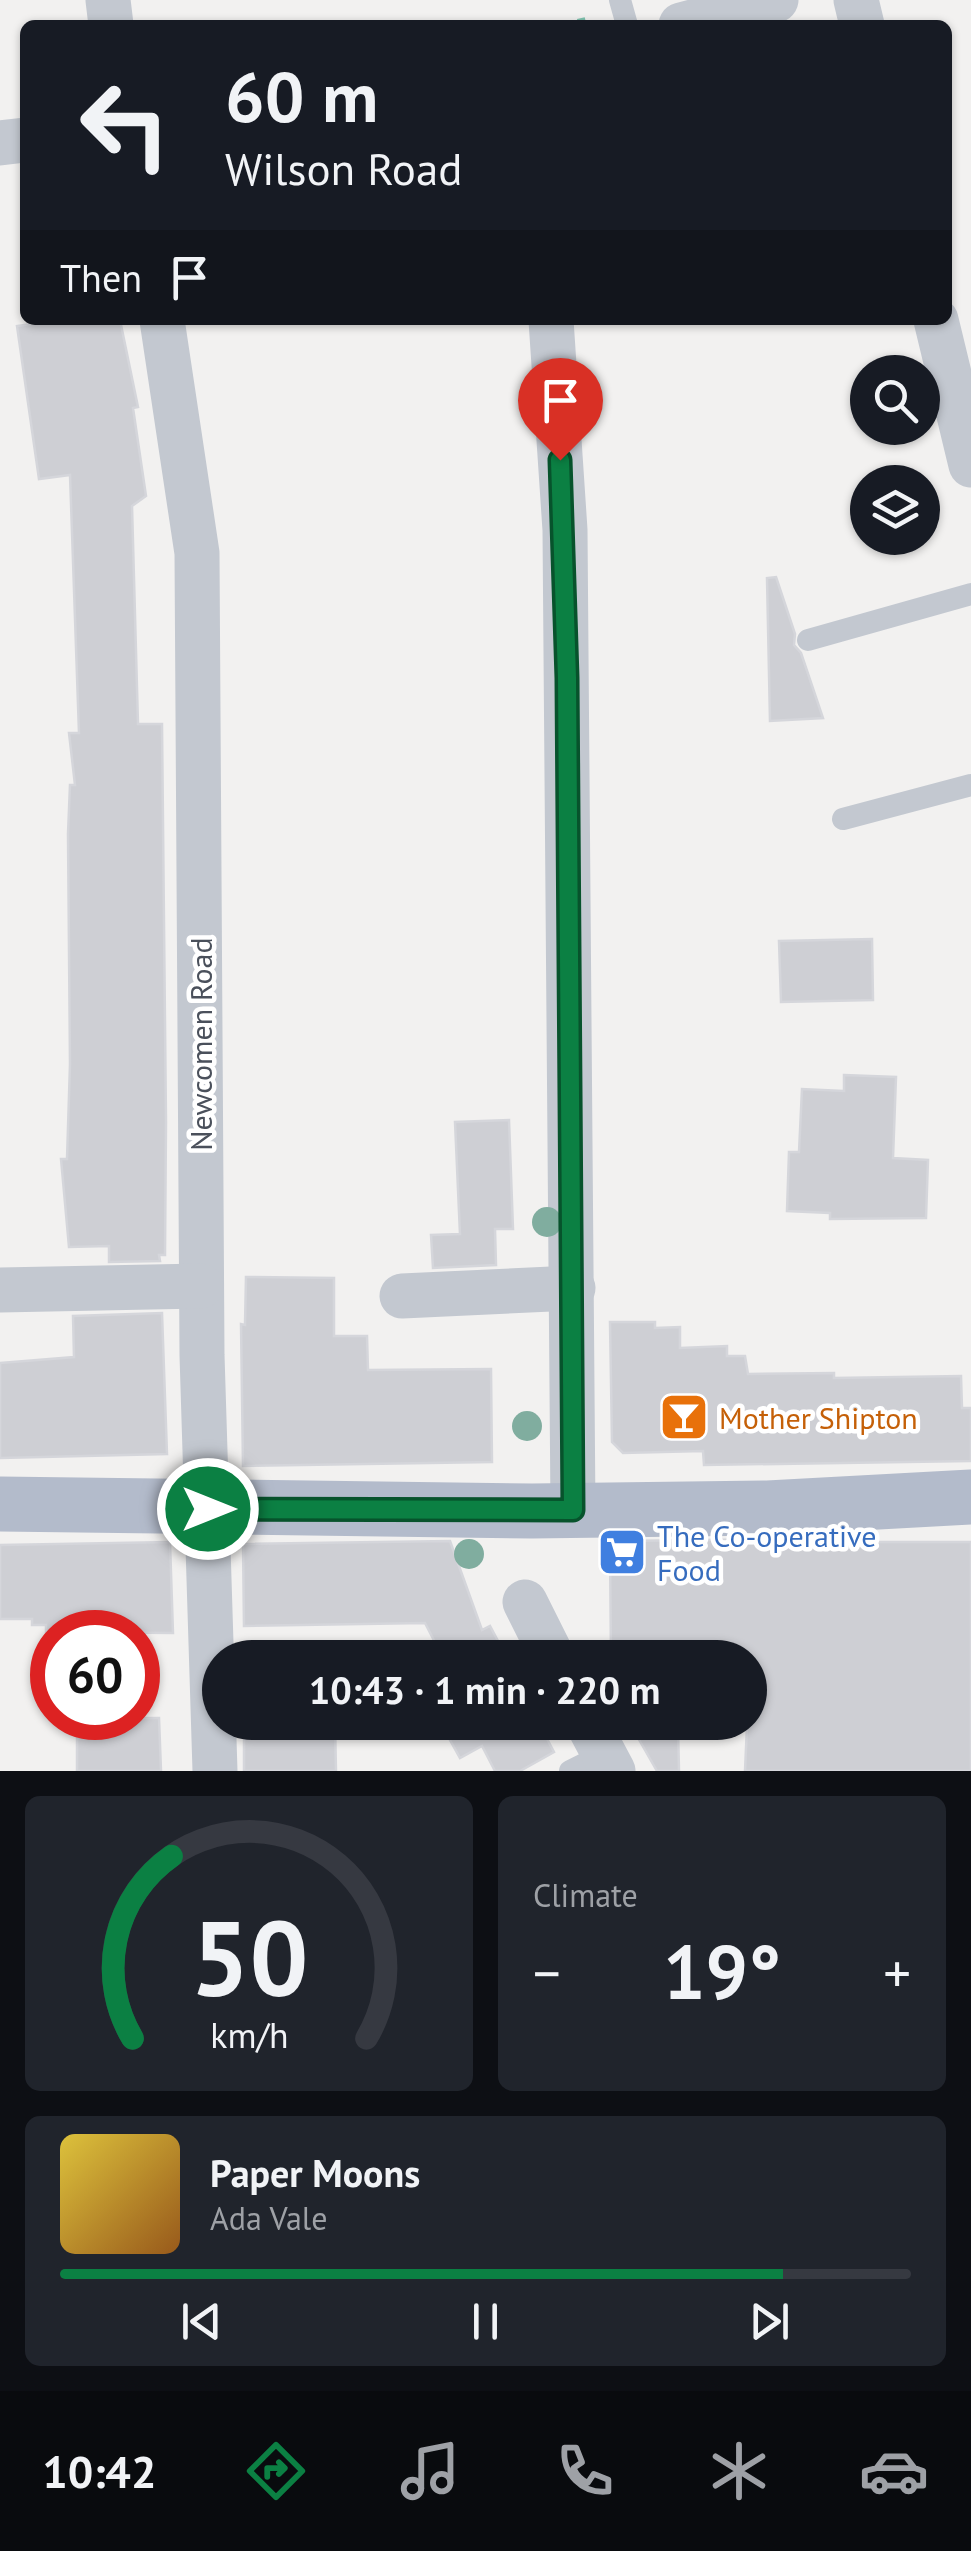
<!DOCTYPE html>
<meta charset="utf-8">
<style>
:root{--surface:#171b24;--page:#20242c;--text:#f1f3f6;--muted:#9ea1a6;--line:#363941;--accent:#0b8043}
body{margin:0;font-family:"PT Sans",sans-serif;background:var(--page);color:var(--text);height:100vh;display:flex;flex-direction:column;font-size:38px;white-space:nowrap}
*{box-sizing:border-box;margin:0}
p{font-size:32px;color:var(--muted)}
.icon{flex:none;width:55px;height:55px;fill:none;stroke:currentColor;stroke-width:2;stroke-linecap:round;stroke-linejoin:round}
.map{position:relative;height:1771px;overflow:hidden}
.side{display:flex;flex-direction:column;gap:25px;padding:25px;background:#0d0f14;flex:1}
.side>*{flex:none}
.banner{position:absolute;left:20px;top:20px;width:932px;height:305px;border-radius:15px;box-shadow:0 2px 8px #0004;background:#171b24;color:var(--text);overflow:hidden}
.fabs{position:absolute;left:850px;top:355px;display:grid;gap:20px}
.fabs a{display:grid;place-items:center;width:90px;height:90px;border-radius:50%;background:var(--surface);box-shadow:0 2px 8px #0004;font-size:50px}
.speed{position:absolute;left:30px;top:1610px;display:flex;gap:20px;font-size:50px;font-weight:700;text-align:center}
.speed>*{display:grid;place-content:center;width:130px;height:130px;border-radius:50%;background:var(--surface);box-shadow:0 2px 8px #0004;line-height:1}
.speed .limit{border:15px solid #d22;background:#fff;color:#111}
.pin{position:absolute;display:grid;place-items:center;width:85px;height:85px;color:#fff;margin:-102px -42px;border-radius:50% 50% 50% 0;rotate:-45deg;box-shadow:0 0 10px #0007}
.pin .icon{rotate:45deg}
.me{position:absolute;width:110px;margin:-55px;rotate:90deg;stroke-linejoin:round;filter:drop-shadow(0 0 8px #0008)}
.turn{display:flex;align-items:center;gap:35px;height:210px;padding:0 40px;font-size:45px}
.turn .icon{width:130px;height:130px;stroke-width:2.5}
.turn b{display:block;font-size:70px;line-height:85px}
.then{display:flex;align-items:center;height:95px;padding:0 40px;background:#0003;gap:20px;font-size:38px}
.big{font-size:75px;font-weight:800;line-height:1.1}
.side .widget{flex:1;display:flex;flex-direction:column;justify-content:center;gap:15px;min-width:0;padding:0 35px;border-radius:15px;background:var(--page)}
.side .dial{align-items:center;gap:0}
.dial svg{height:260px;overflow:visible;fill:none;stroke:var(--line);stroke-width:7;stroke-linecap:round;text-anchor:middle}
.dial text{fill:var(--text);stroke:none}
.song{display:flex;align-items:center;gap:30px}
.cover{width:120px;height:120px;border-radius:15px;background:linear-gradient(135deg,hsl(50 70% 55%),hsl(30 70% 35%))}
.played{height:10px;border-radius:5px;background:linear-gradient(90deg,var(--accent) 85%,var(--line) 85%)}
.keys{display:flex;justify-content:space-around;direction:ltr}
.heat{display:flex;justify-content:space-between;align-items:center;font-size:55px;direction:ltr}
.side .tiles{flex:1;display:grid;gap:25px;grid-template-columns:1fr 1fr}
.widget:last-child{grid-column:span 2}
.trip{position:absolute;left:202px;top:1640px;width:565px;height:100px;border-radius:50px;background:var(--surface);box-shadow:0 2px 8px #0004;font-weight:800;line-height:100px;text-align:center}
.tabs{display:flex;height:160px;justify-content:space-around;align-items:center;background:#090b0e;color:var(--muted)}
.tabs .icon{width:70px;height:70px}
.tabs .current{color:var(--accent)}
.tabs b{font-size:45px;color:var(--text)}
.map>svg:first-child{display:block}
.building{fill:#cecfd4;stroke:#d5d6db;stroke-width:2.5}
.lines{fill:none;stroke-linecap:round;stroke-linejoin:round}
.path{stroke:#80c4b0;stroke-width:6;stroke-dasharray:8 5;stroke-linecap:butt}
.lane{stroke:#c3c8d0;stroke-width:22}
.street{stroke:#c3c8d0;stroke-width:45}
.primary{stroke:#b3bbcb;stroke-width:55}
.tree{fill:#80ad9f}
.route-casing{stroke:#07532c;stroke-width:25}
.route{stroke:#0b8043;stroke-width:18}
.labels{text-anchor:middle;dominant-baseline:central;stroke-width:9;stroke-linejoin:round;paint-order:stroke}
.street-label{font-size:30px;fill:#4a505b;stroke:#fff}
.food-label{font-size:30px;fill:#c56008;stroke:#fff;text-anchor:start}
.shop-label{font-size:30px;fill:#366cbe;stroke:#fff;text-anchor:start}
</style>
<div class="map">
<svg width="971" height="1771" viewBox="0 0 971 1771">
<rect width="100%" height="100%" fill="#f2f1f0"/>
<g class="building">
<polygon points="59,320 120,320 138,407 133,408 146,496 132,506 138,724 162,724 166,1122 165,1255 159,1255 160,1261 109,1262 109,1246 69,1247 61,1159 67,1159 70,1064 68,834 70,785 75,785 69,733 79,733 70,475 39,479 17,326"/>
<polygon points="776,577 795,634 794,645 801,653 823,718 770,721 767,578"/>
<polygon points="872,939 873,1000 781,1002 779,941"/>
<polygon points="844,1075 896,1077 893,1158 928,1160 926,1218 830,1219 830,1213 787,1211 789,1152 799,1152 802,1089 844,1091"/>
<polygon points="509,1120 513,1229 495,1229 496,1265 433,1268 431,1235 460,1234 455,1122"/>
<polygon points="246,1277 334,1278 334,1336 367,1336 368,1370 491,1369 492,1462 243,1466 241,1324 245,1325"/>
<polygon points="162,1313 167,1454 0,1458 0,1363 74,1357 73,1316"/>
<polygon points="610,1322 655,1322 655,1328 680,1327 680,1348 727,1346 727,1356 745,1356 748,1374 834,1373 834,1378 961,1376 962,1408 971,1408 971,1461 704,1465 703,1451 623,1453 612,1442"/>
<polygon points="870,1538 870,1542 971,1542 971,1771 745,1771 750,1658 611,1658 610,1551 619,1541"/>
<polygon points="450,1541 482,1630 490,1626 507,1658 443,1658 425,1623 244,1626 243,1544"/>
<polygon points="170,1542 173,1633 46,1632 46,1625 32,1625 32,1619 0,1619 0,1545"/>
<polygon points="77,1718 159,1718 161,1771 77,1771"/>
<polygon points="244,1722 335,1722 336,1771 244,1771"/>
<polygon points="440,1722 538,1722 554,1752 520,1771 495,1771 482,1746 460,1758"/>
<polygon points="629,1722 678,1726 679,1771 657,1771"/>
</g>
<g class="lines">
<polyline class="path" points="565,25 590,19"/>
<g class="lane">
<polyline points="620,0 627,25"/>
<polyline points="808,640 971,594"/>
<polyline points="843,819 971,785"/>
<polyline points="570,1771 604,1754"/>
</g>
<g class="street">
<polyline points="108,0 111,25"/>
<polyline points="856,0 862,25"/>
<polyline points="681,25 776,0"/>
<polyline points="0,143 25,140"/>
<polyline points="162,320 197,553 202,1355 215,1771"/>
<polyline points="551,320 565,530 573,1511"/>
<polyline points="936,320 971,465"/>
<polyline points="0,1290 201,1286"/>
<polyline points="402,1296 573,1288"/>
<polyline points="525,1602 553,1658"/>
<polyline points="587,1722 613,1771"/>
</g>
<polyline class="primary" points="0,1504 532,1511 768,1508 971,1497"/>
</g>
<g class="tree">
<circle cx="547" cy="1222" r="15"/>
<circle cx="527" cy="1426" r="15"/>
<circle cx="469" cy="1554" r="15"/>
</g>
<g class="lines">
<g class="route-casing">
<polyline id="route" points="208,1509 573,1510 567,678 560,460"/>
</g>
<use href="#route" class="route"/>
</g>
<defs>
<g id="bar-square" transform="scale(2.5)"><rect x="-9" y="-9" width="18" height="18" rx="4" fill="#e8710a" stroke="#fff"/><path d="M-6-5H6L.8 .8V4.5H3.5V6h-7V4.5H-.8V.8Z" fill="#fff"/></g>
<g id="supermarket-square" transform="scale(2.5)"><rect x="-9" y="-9" width="18" height="18" rx="4" fill="#3f7fe0" stroke="#fff"/><path d="M-6-5.5h2.5l.6 2H6L4.5 2H-2.5L-4.4-4H-6ZM-1.5 3.2a1.3 1.3 0 1 0 .1 0ZM3 3.2a1.3 1.3 0 1 0 .1 0Z" fill="#fff"/></g>
</defs>
<g fill-rule="evenodd">
<use href="#bar-square" x="684" y="1417"/>
<use href="#supermarket-square" x="622" y="1552"/>
</g>
<g class="labels">
<g class="street-label">
<text transform="translate(200 1044) rotate(-90)">Newcomen Road</text>
</g>
<g class="food-label">
<text x="719" y="1417">Mother Shipton</text>
</g>
<g class="shop-label">
<text x="657" y="1535">The Co-operative<tspan x="657" dy="34">Food</tspan></text>
</g>
</g>
</svg>
<div class="fabs">
<a><svg class="icon" aria-label="search" viewBox="0 0 24 24"><circle cx="10" cy="10" r="6"/><path d="M15 15l6 6"/></svg></a>
<a><svg class="icon" aria-label="layers" viewBox="0 0 24 24"><path d="M12 4l9 5-9 5-9-5zM3 14l9 5 9-5"/></svg></a>
</div>
<div class="speed"><div class="limit">60</div></div>
<div class="pin" style="left:560px;top:460px;background:#d93025"><svg class="icon" aria-label="arrive" viewBox="0 0 24 24"><path d="M6 21V4h12l-3 4 3 4H6"/></svg></div>
<svg class="me" style="left:208px;top:1509px" viewBox="-20 -20 40 40"><circle r="17" fill="#0b8043" stroke="#fff" stroke-width="3"/><path d="M0-11L8 9 0 5-8 9z" fill="#fff"/></svg>
<div class="trip">10:43 · 1 min · 220 m</div>
<div class="banner">
<div class="turn"><svg class="icon" aria-label="left" viewBox="0 0 24 24"><path d="M17 20v-9H6M10 6l-5 5 5 5"/></svg><div><b>60 m</b>Wilson Road</div></div>
<div class="then">Then<svg class="icon" aria-label="arrive" viewBox="0 0 24 24"><path d="M6 21V4h12l-3 4 3 4H6"/></svg></div>
</div>
</div>
<section class="side">
<div class="tiles">
<div class="widget dial"><svg viewBox="0 0 100 80">
<path d="M14 69A42 42 0 1 1 86 69"/>
<path d="M14 69A42 42 0 0 1 26 13" stroke="#0b8043"/>
<text x="50" y="56" font-size="32" font-weight="700">50</text>
<text x="50" y="72" font-size="11">km/h</text>
</svg></div>
<div class="widget"><p>Climate</p>
<div class="heat"><a>−</a><b class="big">19°</b><a>+</a></div>
</div>
<div class="widget">
<div class="song"><i class="cover"></i><div><b>Paper Moons</b><p>Ada Vale</p></div></div>
<div class="played"></div>
<div class="keys"><svg class="icon" aria-label="previous" viewBox="0 0 24 24"><path d="M18 5L8 12l10 7zM5 5v14"/></svg><svg class="icon" aria-label="pause" viewBox="0 0 24 24"><path d="M8 5v14M16 5v14"/></svg><svg class="icon" aria-label="next" viewBox="0 0 24 24"><path d="M6 5l10 7-10 7zM19 5v14"/></svg></div>
</div>
</div>
</section>
<nav class="tabs">
<b>10:42</b>
<svg class="icon current" aria-label="directions" viewBox="0 0 24 24"><path d="M12 3l9 9-9 9-9-9zM9 14v-3h6M13 9l2 2-2 2"/></svg>
<svg class="icon" aria-label="music" viewBox="0 0 24 24"><path d="M9 18V5l10-2v13"/><circle cx="6" cy="18" r="3"/><circle cx="16" cy="16" r="3"/></svg>
<svg class="icon" aria-label="phone" viewBox="0 0 24 24"><path d="M5 4h4l2 5-3 2q2 4 5 5l2-3 5 2v4C11 20 4 13 5 4z"/></svg>
<svg class="icon" aria-label="climate" viewBox="0 0 24 24"><path d="M12 3v18M4 7l16 10M4 17L20 7"/></svg>
<svg class="icon" aria-label="car" viewBox="0 0 24 24"><path d="M5 17H2v-5l4-1 3-4h7l3 4 3 1v5h-3M9 17h6M6 11h13"/><circle cx="7" cy="17" r="2"/><circle cx="17" cy="17" r="2"/></svg>
</nav>
